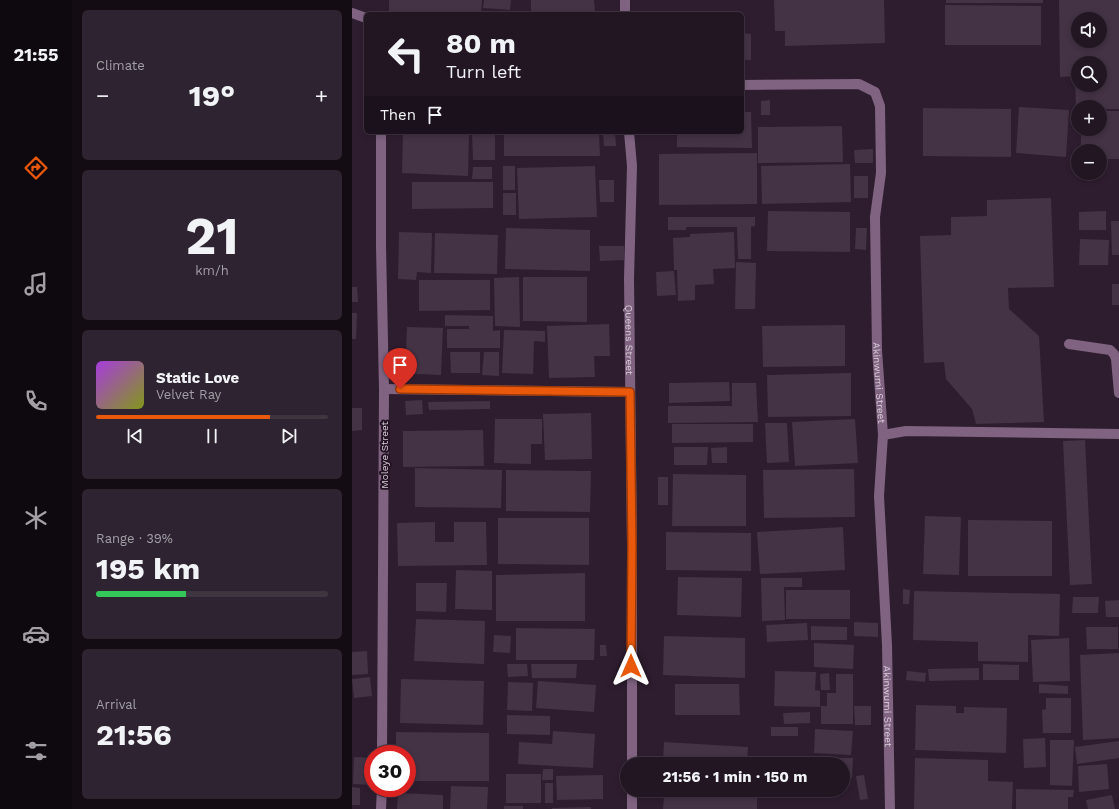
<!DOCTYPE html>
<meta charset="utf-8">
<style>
:root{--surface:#221623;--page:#2e2330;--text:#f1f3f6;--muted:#a29fa6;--line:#3f3541;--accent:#ea580c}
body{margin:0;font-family:"Work Sans",sans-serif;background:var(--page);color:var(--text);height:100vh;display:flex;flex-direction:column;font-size:15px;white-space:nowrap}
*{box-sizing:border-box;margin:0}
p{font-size:13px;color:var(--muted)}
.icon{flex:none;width:22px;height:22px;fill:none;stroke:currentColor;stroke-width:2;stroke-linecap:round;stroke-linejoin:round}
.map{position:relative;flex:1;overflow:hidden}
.sheet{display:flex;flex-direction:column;gap:10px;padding:10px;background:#130c13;width:280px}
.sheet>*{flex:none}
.guide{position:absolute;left:12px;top:12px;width:380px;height:122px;border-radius:6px;box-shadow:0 2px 6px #0003,0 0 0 1px var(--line);background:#221623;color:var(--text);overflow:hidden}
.buttons{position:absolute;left:719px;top:12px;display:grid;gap:8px}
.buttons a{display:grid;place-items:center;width:36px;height:36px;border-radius:50%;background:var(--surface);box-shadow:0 2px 6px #0003,0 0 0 1px var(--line);font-size:20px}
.speed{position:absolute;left:12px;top:745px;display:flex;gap:8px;font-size:20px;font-weight:700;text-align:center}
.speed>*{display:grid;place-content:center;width:52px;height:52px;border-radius:50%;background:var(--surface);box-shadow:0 2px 6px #0003,0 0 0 1px var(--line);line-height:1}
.speed .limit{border:6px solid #d22;background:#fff;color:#111}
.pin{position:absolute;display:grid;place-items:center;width:34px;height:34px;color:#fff;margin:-41px -17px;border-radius:50% 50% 50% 0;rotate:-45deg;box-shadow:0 0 4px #0007}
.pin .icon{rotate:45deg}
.me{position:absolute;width:44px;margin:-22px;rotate:0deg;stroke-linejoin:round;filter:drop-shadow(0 0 3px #0008)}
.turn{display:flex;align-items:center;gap:14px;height:84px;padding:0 16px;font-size:18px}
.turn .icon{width:52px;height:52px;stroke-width:2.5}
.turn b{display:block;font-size:28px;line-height:34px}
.then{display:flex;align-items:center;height:38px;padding:0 16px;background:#0003;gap:8px;font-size:15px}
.big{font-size:30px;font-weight:700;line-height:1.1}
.sheet .widget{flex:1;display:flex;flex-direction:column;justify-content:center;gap:6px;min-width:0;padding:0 14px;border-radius:6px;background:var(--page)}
.sheet .dial{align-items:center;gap:0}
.dial b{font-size:52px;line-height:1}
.song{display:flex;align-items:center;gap:12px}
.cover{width:48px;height:48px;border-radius:6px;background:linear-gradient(135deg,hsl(280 70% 55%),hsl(70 70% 35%))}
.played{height:4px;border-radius:2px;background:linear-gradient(90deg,var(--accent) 75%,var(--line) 75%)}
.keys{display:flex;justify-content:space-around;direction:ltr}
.heat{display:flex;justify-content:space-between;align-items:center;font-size:22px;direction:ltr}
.charge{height:6px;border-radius:3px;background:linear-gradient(90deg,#34c759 39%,var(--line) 0)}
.trip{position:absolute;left:268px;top:757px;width:230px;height:40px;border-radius:20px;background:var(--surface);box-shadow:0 2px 6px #0003,0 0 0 1px var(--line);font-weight:700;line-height:40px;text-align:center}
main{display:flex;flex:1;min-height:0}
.menu{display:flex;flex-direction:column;width:72px;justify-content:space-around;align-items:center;background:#0e090e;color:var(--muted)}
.menu .icon{width:28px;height:28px}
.menu .current{color:var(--accent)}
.menu b{font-size:18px;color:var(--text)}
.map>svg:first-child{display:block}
.building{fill:#443245;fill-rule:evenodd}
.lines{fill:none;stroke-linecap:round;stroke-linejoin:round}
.minor{stroke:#7f6381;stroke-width:10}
.route-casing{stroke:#983908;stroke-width:10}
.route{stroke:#ea580c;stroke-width:7}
.labels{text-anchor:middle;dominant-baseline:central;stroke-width:4;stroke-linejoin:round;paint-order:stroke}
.street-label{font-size:10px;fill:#d9cdd9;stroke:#241425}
</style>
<main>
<nav class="menu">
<b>21:55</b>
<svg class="icon current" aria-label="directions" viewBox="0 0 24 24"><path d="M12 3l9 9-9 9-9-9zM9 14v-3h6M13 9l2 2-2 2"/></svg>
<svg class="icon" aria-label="music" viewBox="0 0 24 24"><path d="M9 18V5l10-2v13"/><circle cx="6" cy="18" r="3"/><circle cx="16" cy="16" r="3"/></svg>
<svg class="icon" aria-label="phone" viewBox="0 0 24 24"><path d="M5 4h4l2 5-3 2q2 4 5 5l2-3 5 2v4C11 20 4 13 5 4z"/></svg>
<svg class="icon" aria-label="climate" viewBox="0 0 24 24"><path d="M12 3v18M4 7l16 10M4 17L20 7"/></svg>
<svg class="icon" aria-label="car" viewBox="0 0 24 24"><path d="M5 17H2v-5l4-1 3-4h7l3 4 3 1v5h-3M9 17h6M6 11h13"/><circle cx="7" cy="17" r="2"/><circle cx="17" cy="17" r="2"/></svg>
<svg class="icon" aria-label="filters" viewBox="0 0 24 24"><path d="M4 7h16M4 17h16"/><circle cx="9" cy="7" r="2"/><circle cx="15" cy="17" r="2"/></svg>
</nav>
<section class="sheet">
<div class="widget"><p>Climate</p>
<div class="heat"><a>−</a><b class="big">19°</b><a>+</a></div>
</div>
<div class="widget dial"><b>21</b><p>km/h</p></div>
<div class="widget">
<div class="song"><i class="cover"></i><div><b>Static Love</b><p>Velvet Ray</p></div></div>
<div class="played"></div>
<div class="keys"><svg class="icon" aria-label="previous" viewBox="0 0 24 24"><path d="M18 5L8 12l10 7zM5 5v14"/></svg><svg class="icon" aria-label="pause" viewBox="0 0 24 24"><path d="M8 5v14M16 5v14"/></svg><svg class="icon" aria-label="next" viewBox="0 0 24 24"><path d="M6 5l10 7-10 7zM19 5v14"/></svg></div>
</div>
<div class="widget"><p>Range · 39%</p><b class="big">195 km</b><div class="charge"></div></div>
<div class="widget"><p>Arrival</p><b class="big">21:56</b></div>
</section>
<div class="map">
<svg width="767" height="809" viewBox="0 0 767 809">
<rect width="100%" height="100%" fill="#2e1d2f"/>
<g class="building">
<polygon points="37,0 130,0 129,14 37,14"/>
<polygon points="132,0 159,0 158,10 131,8"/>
<polygon points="179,0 242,0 243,11 179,12"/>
<polygon points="422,0 532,0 533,43 433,46 433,31 423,31"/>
<rect x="594" y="0" width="97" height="3"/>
<path d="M707,0H767V109H748V107H726V110H724L723,76L708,77ZM726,19H748V41H726ZM726,63H748V85H726Z"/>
<polygon points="593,5 689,6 689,45 593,45"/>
<polygon points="390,33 399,34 399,60 390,60"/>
<polygon points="418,100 418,115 409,115 409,101"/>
<polygon points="667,107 717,110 714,157 664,153"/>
<polygon points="571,108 659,109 659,157 571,156"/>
<polygon points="748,111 767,111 767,159 748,159 748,151 729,151 729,129 748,129"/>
<polygon points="390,112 399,112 400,148 325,147 325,132 390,132"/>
<polygon points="490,126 491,162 406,163 406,127"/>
<polygon points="51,132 117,133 116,176 50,173"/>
<polygon points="120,132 143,132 143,160 121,160"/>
<polygon points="152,132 247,132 248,156 152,156"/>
<polygon points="251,132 263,132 264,146 252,146"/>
<polygon points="521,149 521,163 503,163 502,150"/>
<polygon points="405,153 405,204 307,205 307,154"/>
<polygon points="498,164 499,202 410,204 409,166"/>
<rect x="151" y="166" width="12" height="24"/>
<polygon points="243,166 245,217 167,219 165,168"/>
<polygon points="121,167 140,167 140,179 120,179"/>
<rect x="502" y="176" width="14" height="22"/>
<polygon points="247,180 262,180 262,202 248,202"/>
<polygon points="60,182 141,182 141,208 60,209"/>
<rect x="151" y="193" width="13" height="22"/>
<polygon points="699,198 702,287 656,288 657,309 687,336 692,422 624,424 620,409 594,379 592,362 572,363 568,236 599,235 599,217 635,216 635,200"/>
<polygon points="416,211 498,212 498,252 415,251"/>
<polygon points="754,211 754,230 727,230 727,212"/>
<polygon points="316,217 403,217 403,226 399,227 399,259 386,259 385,227 334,227 334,230 316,230"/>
<polygon points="759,221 767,221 767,255 760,255"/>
<polygon points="154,228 238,230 238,271 153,269"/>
<polygon points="504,228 515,228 514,250 503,249"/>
<polygon points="47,232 80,233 79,273 65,272 64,280 46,279"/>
<polygon points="382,232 383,268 361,269 362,284 343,285 343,300 326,301 325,270 322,270 321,238 338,237 338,234"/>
<polygon points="83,233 146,235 145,274 82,273"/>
<polygon points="728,239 757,240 756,265 727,265"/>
<polygon points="247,246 272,246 272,260 248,261"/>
<polygon points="384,262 404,263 403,309 383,309"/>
<polygon points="322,271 324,295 305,296 304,272"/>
<polygon points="167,277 168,327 143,326 142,278"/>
<polygon points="171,277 235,277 235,322 171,321"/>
<polygon points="67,280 138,280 138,310 67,311"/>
<rect x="760" y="284" width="7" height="21"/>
<polygon points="0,287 5,287 6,302 0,302"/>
<polygon points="0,313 5,313 4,339 0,339"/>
<polygon points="93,315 141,316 141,331 148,330 148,348 95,348 95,329 117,329 117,326 93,326"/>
<polygon points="257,324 258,356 242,356 243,377 197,378 195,326"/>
<polygon points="493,325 493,366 411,367 410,326"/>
<polygon points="55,327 91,328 89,375 45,373 46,353 54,353"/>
<polygon points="152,330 193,331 193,342 182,341 181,374 150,373"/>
<polygon points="98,352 128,352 128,373 99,373"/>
<polygon points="132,352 147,352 147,376 130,375"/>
<polygon points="499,373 499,416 416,417 415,375"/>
<polygon points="377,382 378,401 317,403 317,383"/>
<polygon points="380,383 404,383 406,422 316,423 316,406 380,406"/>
<polygon points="70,400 71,414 54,415 53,401"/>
<polygon points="138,401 138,409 77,410 76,402"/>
<polygon points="0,408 10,408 10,430 0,431"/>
<polygon points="239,413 240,459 193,460 191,414"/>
<polygon points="143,419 190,419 190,444 179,444 179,464 142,463"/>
<polygon points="503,419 506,463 443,466 440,422"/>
<polygon points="413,423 435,423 437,462 415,463"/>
<polygon points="320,424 401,424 401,442 320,443"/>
<polygon points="131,430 132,466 51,467 51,431"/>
<polygon points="733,440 740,584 718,585 711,441"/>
<polygon points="322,447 356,447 355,465 322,465"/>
<polygon points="375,447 375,463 360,463 359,448"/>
<polygon points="63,468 150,470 149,508 63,507"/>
<polygon points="502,469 503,517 412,518 411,470"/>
<polygon points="154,470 239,471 238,512 154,511"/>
<polygon points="321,474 394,475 394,526 320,526"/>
<rect x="306" y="477" width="10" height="28"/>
<polygon points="573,516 609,517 607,575 571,574"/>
<polygon points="146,518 237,518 237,565 146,564"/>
<polygon points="616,520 700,521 700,576 616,576"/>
<polygon points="83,522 83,542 102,542 102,522 134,522 135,565 46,566 45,523"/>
<polygon points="491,527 493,570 408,574 405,532"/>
<polygon points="314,532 399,533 399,571 314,570"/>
<polygon points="104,570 140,571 140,610 103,609"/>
<polygon points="233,573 233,621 144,621 144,575"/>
<polygon points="326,577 390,578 389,617 325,615"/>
<polygon points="409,578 450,578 450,587 432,587 433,620 410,621"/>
<polygon points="64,583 95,583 94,612 64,611"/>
<polygon points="551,589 558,590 557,604 551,604"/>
<rect x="434" y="590" width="64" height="29"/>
<polygon points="562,591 708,594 707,636 676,635 676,662 626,661 626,642 561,640"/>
<polygon points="721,597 747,597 746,613 720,613"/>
<polygon points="767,600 767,617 754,617 753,601"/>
<polygon points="64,619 133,621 132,664 62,661"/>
<polygon points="502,622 526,623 526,637 502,636"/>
<polygon points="455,623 456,640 415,642 414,625"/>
<polygon points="459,626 495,627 495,640 459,640"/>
<polygon points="734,627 766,627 766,649 735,649"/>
<polygon points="164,628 243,629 242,660 164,660"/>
<polygon points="142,635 159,636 158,653 141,652"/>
<polygon points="312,636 393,638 393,678 311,675"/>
<polygon points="717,638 718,681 681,682 679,640"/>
<polygon points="462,643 502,645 501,669 462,667"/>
<polygon points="248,645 254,645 255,656 248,656"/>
<polygon points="15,651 16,674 0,675 0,652"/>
<polygon points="767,653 767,738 731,740 728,655"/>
<polygon points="155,664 175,664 176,676 156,677"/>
<polygon points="179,664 225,664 224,678 180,678"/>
<polygon points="631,664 667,665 667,680 631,680"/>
<polygon points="627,668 627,680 577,681 576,669"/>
<polygon points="423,671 464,672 463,690 468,691 468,707 422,706"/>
<polygon points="555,671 574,673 573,682 554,680"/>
<polygon points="477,673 478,690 469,690 468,674"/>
<polygon points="484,674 501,674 501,724 469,724 469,706 475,706 475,693 484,693"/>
<polygon points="18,677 20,696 2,698 0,679"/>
<polygon points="49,679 132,681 131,725 48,723"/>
<polygon points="186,681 244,685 242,712 184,708"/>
<polygon points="156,682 181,683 180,711 155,710"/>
<polygon points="323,684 387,684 388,715 323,715"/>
<polygon points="687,684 716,686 716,694 687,693"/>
<polygon points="694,698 719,698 719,733 691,733 690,710 694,709"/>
<polygon points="564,705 604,706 604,713 612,713 612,707 655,708 654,753 563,750"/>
<polygon points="502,706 519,706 519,725 503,725"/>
<polygon points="458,712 458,723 432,724 431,713"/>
<polygon points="155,715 198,716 198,735 155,734"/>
<rect x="419" y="727" width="27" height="9"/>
<polygon points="463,729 501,731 499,755 462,753"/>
<polygon points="201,731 243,734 241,768 166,764 167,742 200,744"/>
<polygon points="44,732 137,733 137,781 55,781 55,754 44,754"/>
<polygon points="693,738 694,767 672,768 671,739"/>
<polygon points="698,740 722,740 720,786 698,785"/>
<polygon points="767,741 767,758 725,764 723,747"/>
<polygon points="312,742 396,747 395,764 311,764"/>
<polygon points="2,757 21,758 21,785 1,784"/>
<polygon points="417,758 501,758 500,778 491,778 491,764 417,764"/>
<polygon points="563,758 636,760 636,781 661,782 660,809 562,809"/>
<polygon points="755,764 757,789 727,792 726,766"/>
<polygon points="191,769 201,769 201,780 190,780"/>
<rect x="154" y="774" width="35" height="29"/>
<polygon points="251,775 251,799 205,800 204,776"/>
<polygon points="512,775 516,799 508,800 504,776"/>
<rect x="193" y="783" width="8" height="20"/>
<polygon points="99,786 136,787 135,809 98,809"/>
<polygon points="0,787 8,788 8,805 0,805"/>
<polygon points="664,789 722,790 721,797 716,797 716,809 664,809"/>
<polygon points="46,793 91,795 91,809 45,809"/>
<polygon points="760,795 763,809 736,809 734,800"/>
<polygon points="312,796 405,798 405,809 311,809"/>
<rect x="152" y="806" width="19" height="3"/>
<polygon points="239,807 239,809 200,809 200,808"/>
</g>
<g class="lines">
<g class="minor">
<polyline points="273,0 273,14"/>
<polyline points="0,13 14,18"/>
<path id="s1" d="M390,85L507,84L523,92L528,106L529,173L523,217L525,350L531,435L527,496L535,645L538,809"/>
<polyline points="29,132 29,246 32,389 30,754"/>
<path id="s2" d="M277,132L280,166L277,279L280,546V764"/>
<polyline points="717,344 758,350 762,354 764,359 767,393"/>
<polyline points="32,389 278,392"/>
<polyline points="531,435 554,431 767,434"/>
<polyline points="280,790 280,809"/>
<polyline points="29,809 30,788"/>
</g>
</g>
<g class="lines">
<g class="route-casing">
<polyline id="route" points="48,389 278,392 280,546 279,666"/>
</g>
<use href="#route" class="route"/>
</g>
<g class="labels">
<g class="street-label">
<text stroke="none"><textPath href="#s2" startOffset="208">Queens Street</textPath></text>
<text stroke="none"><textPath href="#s1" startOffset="427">Akinwumi Street</textPath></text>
<text transform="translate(32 455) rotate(-90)">Moleye Street</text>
<text stroke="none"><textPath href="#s1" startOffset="751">Akinwumi Street</textPath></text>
</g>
</g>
</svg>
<div class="buttons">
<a><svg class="icon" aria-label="sound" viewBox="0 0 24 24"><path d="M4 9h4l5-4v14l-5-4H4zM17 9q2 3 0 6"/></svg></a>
<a><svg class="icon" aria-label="search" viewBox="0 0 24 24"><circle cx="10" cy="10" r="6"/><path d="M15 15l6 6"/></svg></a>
<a>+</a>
<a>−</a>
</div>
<div class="speed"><div class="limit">30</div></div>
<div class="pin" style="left:48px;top:389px;background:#d93025"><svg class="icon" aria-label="arrive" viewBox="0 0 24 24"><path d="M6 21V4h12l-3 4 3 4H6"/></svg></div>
<svg class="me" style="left:279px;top:666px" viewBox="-20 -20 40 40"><path d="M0-17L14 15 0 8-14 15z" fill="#ea580c" stroke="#fff" stroke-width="4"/></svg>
<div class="trip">21:56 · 1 min · 150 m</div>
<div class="guide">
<div class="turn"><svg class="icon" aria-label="left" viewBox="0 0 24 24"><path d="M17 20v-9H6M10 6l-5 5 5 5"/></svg><div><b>80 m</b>Turn left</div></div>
<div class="then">Then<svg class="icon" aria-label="arrive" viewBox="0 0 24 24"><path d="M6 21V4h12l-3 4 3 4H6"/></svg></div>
</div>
</div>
</main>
